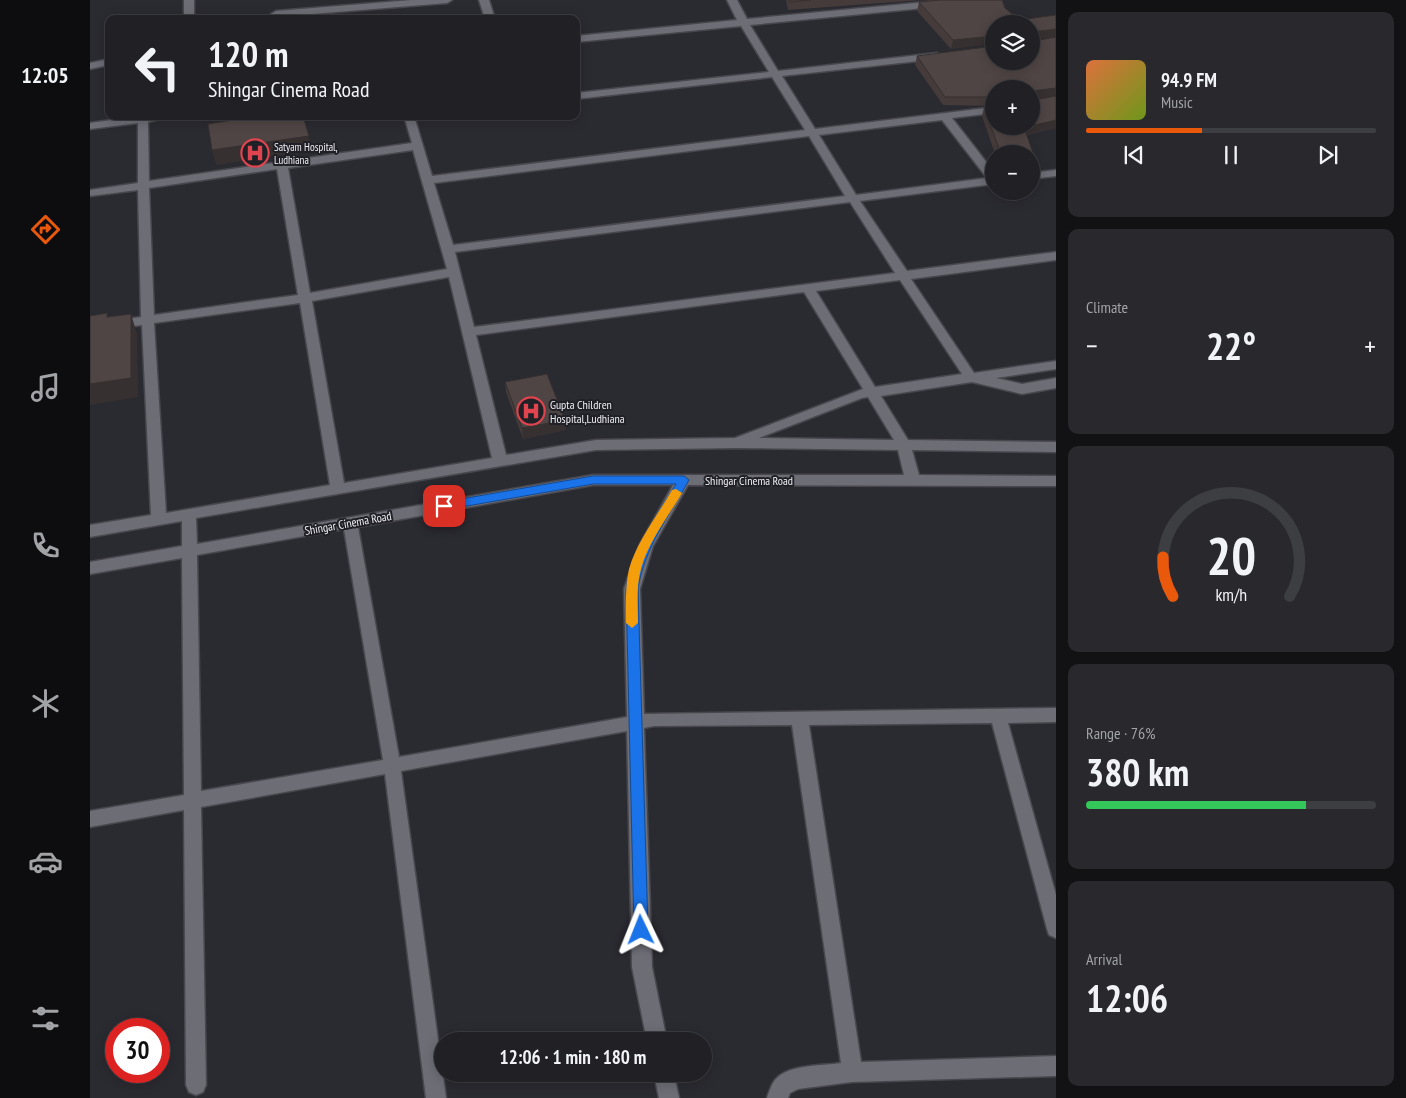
<!DOCTYPE html>
<meta charset="utf-8">
<style>
:root{--surface:#202025;--page:#28282d;--text:#f1f3f6;--muted:#a2a3a7;--line:#3d3e42;--accent:#ea580c}
body{margin:0;font-family:"PT Sans Narrow",sans-serif;background:var(--page);color:var(--text);height:100vh;display:flex;flex-direction:column;font-size:19px;white-space:nowrap}
*{box-sizing:border-box;margin:0}
p{font-size:16px;color:var(--muted)}
.icon{flex:none;width:28px;height:28px;fill:none;stroke:currentColor;stroke-width:2;stroke-linecap:round;stroke-linejoin:round}
.map{position:relative;flex:1;overflow:hidden}
.details{display:flex;flex-direction:column;gap:12px;padding:12px;background:#121214;width:350px}
.details>*{flex:none}
.hud{position:absolute;left:15px;top:15px;width:475px;height:105px;border-radius:10px;box-shadow:0 2px 12px #0003,0 0 0 1px var(--line);background:#202025;color:var(--text);overflow:hidden}
.fabs{position:absolute;left:895px;top:15px;display:grid;gap:10px}
.fabs a{display:grid;place-items:center;width:55px;height:55px;border-radius:50%;background:var(--surface);box-shadow:0 2px 12px #0003,0 0 0 1px var(--line);font-size:25px}
.speed{position:absolute;left:15px;top:1018px;display:flex;gap:10px;font-size:25px;font-weight:700;text-align:center}
.speed>*{display:grid;place-content:center;width:65px;height:65px;border-radius:50%;background:var(--surface);box-shadow:0 2px 12px #0003,0 0 0 1px var(--line);line-height:1}
.speed .limit{border:8px solid #d22;background:#fff;color:#111}
.pin{position:absolute;display:grid;place-items:center;width:42px;height:42px;color:#fff;margin:-21px;border-radius:10px;box-shadow:0 2px 8px #0006}
.me{position:absolute;width:55px;margin:-28px;rotate:358deg;stroke-linejoin:round;filter:drop-shadow(0 0 4px #0008)}
.turn{display:flex;align-items:center;gap:18px;height:105px;padding:0 20px;font-size:22px}
.turn .icon{width:65px;height:65px;stroke-width:2.5}
.turn b{display:block;font-size:35px;line-height:42px}
.big{font-size:38px;font-weight:700;line-height:1.1}
.details .widget{flex:1;display:flex;flex-direction:column;justify-content:center;gap:8px;min-width:0;padding:0 18px;border-radius:10px;background:var(--page)}
.details .dial{align-items:center;gap:0}
.dial svg{height:130px;overflow:visible;fill:none;stroke:var(--line);stroke-width:7;stroke-linecap:round;text-anchor:middle}
.dial text{fill:var(--text);stroke:none}
.song{display:flex;align-items:center;gap:15px}
.cover{width:60px;height:60px;border-radius:8px;background:linear-gradient(135deg,hsl(20 70% 55%),hsl(80 70% 35%))}
.played{height:5px;border-radius:2px;background:linear-gradient(90deg,var(--accent) 40%,var(--line) 40%)}
.keys{display:flex;justify-content:space-around;direction:ltr}
.heat{display:flex;justify-content:space-between;align-items:center;font-size:28px;direction:ltr}
.charge{height:8px;border-radius:4px;background:linear-gradient(90deg,#34c759 76%,var(--line) 0)}
.trip{position:absolute;left:344px;top:1032px;width:278px;height:50px;border-radius:25px;background:var(--surface);box-shadow:0 2px 12px #0003,0 0 0 1px var(--line);font-weight:700;line-height:50px;text-align:center}
main{display:flex;flex:1;min-height:0}
.menu{display:flex;flex-direction:column;width:90px;justify-content:space-around;align-items:center;background:#0d0d0f;color:var(--muted)}
.menu .icon{width:35px;height:35px}
.menu .on{color:var(--accent)}
.menu b{font-size:22px;color:var(--text)}
.map>svg:first-child{display:block}
.lines{fill:none;stroke-linecap:round;stroke-linejoin:round}
.minor-casing{stroke:#47474d;stroke-width:3}
.minor{fill:#6d6d76;fill-rule:evenodd}
.wall{fill:#443b3a;fill-rule:evenodd}
.shaded-wall{fill:#373030}
.building{fill:#4f4544;stroke:#373030}
.route{fill:#1a73e8;stroke:#114b97}
.slow{fill:#f59e0b}
.labels{text-anchor:middle;dominant-baseline:central;stroke-width:4;stroke-linejoin:round;paint-order:stroke}
.far-poi-label{font-size:11px;fill:#ededf2;stroke:#202027;text-anchor:start}
.poi-label{font-size:12px;fill:#ededf2;stroke:#202027;text-anchor:start}
.street-label{font-size:12px;fill:#ededf2;stroke:#202027}
</style>
<main>
<nav class="menu">
<b>12:05</b>
<svg class="icon on" aria-label="directions" viewBox="0 0 24 24"><path d="M12 3l9 9-9 9-9-9zM9 14v-3h6M13 9l2 2-2 2"/></svg>
<svg class="icon" aria-label="music" viewBox="0 0 24 24"><path d="M9 18V5l10-2v13"/><circle cx="6" cy="18" r="3"/><circle cx="16" cy="16" r="3"/></svg>
<svg class="icon" aria-label="phone" viewBox="0 0 24 24"><path d="M5 4h4l2 5-3 2q2 4 5 5l2-3 5 2v4C11 20 4 13 5 4z"/></svg>
<svg class="icon" aria-label="climate" viewBox="0 0 24 24"><path d="M12 3v18M4 7l16 10M4 17L20 7"/></svg>
<svg class="icon" aria-label="car" viewBox="0 0 24 24"><path d="M5 17H2v-5l4-1 3-4h7l3 4 3 1v5h-3M9 17h6M6 11h13"/><circle cx="7" cy="17" r="2"/><circle cx="17" cy="17" r="2"/></svg>
<svg class="icon" aria-label="filters" viewBox="0 0 24 24"><path d="M4 7h16M4 17h16"/><circle cx="9" cy="7" r="2"/><circle cx="15" cy="17" r="2"/></svg>
</nav>
<div class="map">
<svg width="966" height="1098" viewBox="0 0 966 1098">
<rect width="100%" height="100%" fill="#2a2a31"/>
<g class="lines">
<g class="minor-casing">
<g id="minor">
<rect x="94" y="0" width="10" height="19"/>
<polygon points="322,0 362,0 357,3 186,17 181,14 186,11"/>
<polygon points="389,0 399,0 405,19 395,19"/>
<path d="M637,0H647L657,19L857,0H891L886,3L660,25L688,71L847,53L852,56L847,59L692,76L725,129L904,107V113L862,118L904,172V184L770,201L817,271L966,252V260L821,279L884,373L966,361V369L906,378L932,384L966,378V388L932,394L882,382L791,396L818,440L966,442V452L822,450L829,475L966,476V486L598,485L563,546L550,589L554,714L966,708V722L918,723L966,895V938L959,935L957,929L902,723L719,725L771,1062L966,1056V1076L762,1082L708,1089L700,1093L698,1098H677C679,1092 681,1085 685,1080C698,1064 732,1066 751,1063L702,725L564,726L554,728L562,967L577,1041H557L542,967L537,731L311,771L356,1098H336L295,774L111,807L116,1085L113,1092L106,1095L99,1092L96,1085L94,810L0,827V811L94,795L92,558L0,574V562L92,546V521L0,537V525L61,515L52,325L0,332V324L51,317L48,190L0,196V190L48,183V123L0,129V123L50,116H81L58,122L59,181L322,143L314,116H324L342,176L715,130L682,77L486,99V93L679,72L651,26L486,42V36L647,20ZM852,120L897,178L766,195L729,135ZM719,136L755,196L363,245L344,183ZM323,150L357,269L220,293L198,168ZM187,169L208,295L64,315L59,188ZM760,202L805,273L384,327L365,252ZM359,277L402,458L254,483L222,301ZM810,280L872,374L785,387L726,291ZM714,292L773,389L645,438L506,440L416,455L386,335ZM210,303L240,485L76,513L64,323ZM778,397L804,440L669,438L772,398ZM645,448L808,450L814,475H503L107,544L106,518L506,450ZM503,485H583L549,546L534,589L537,717L309,757L268,527ZM254,529L293,760L111,791L107,555Z"/>
<polygon points="19,59 19,65 0,69 0,63"/>
<polygon points="966,170 966,176 941,179 941,173"/>
<polygon points="564,1074 584,1074 589,1098 569,1098"/>
</g>
</g>
<use href="#minor" class="minor"/>
</g>
<g class="wall">
<polygon points="696,0 832,0 698,10"/>
<path d="M829,2L915,8L929,20L966,15V128L937,135L941,154H905L892,116L894,108L941,126L904,89V106L853,105L825,65L827,56L904,61L941,24L861,49L827,11ZM966,37L944,41V40Z"/>
<polygon points="415,382 476,430 433,439 416,392"/>
</g>
<g class="shaded-wall">
<polygon points="966,29 966,37 941,41 942,32"/>
<polygon points="904,36 904,44 861,49 863,40"/>
<polygon points="966,88 966,96 941,100 942,91"/>
<polygon points="966,120 966,128 931,136 934,127"/>
<polygon points="219,136 221,150 126,165 122,150"/>
<polygon points="41,314 47,334 48,397 0,405 0,384"/>
<polygon points="475,420 476,430 433,439 432,428"/>
</g>
<g class="building">
<polygon points="699,0 721,0 699,2"/>
<polygon points="851,0 912,0 915,8 929,20 966,15 966,29 942,32 944,41 966,37 966,88 942,91 944,100 966,96 966,120 941,126 941,89 904,89 904,97 855,97 827,56 904,46 904,61 941,61 941,24 904,24 904,36 863,40 829,2"/>
<polygon points="904,106 904,126 939,126 934,127 943,153 939,154 911,154 894,108"/>
<polygon points="168,116 213,116 219,136 122,150 118,124"/>
<polygon points="17,313 17,317 41,314 41,378 0,384 0,316"/>
<polygon points="457,374 475,420 432,428 415,382"/>
</g>
<path class="route" d="M503,476H594L599,480C579,516 554,548 548,589L558,930L556,934L551,936L546,934L544,930L536,589C543,549 566,518 586,484H503L354,510L348,506L354,502Z"/>
<path class="slow" d="M586,489L592,493C578,517 558,542 551,569C546,587 548,605 548,623L542,628L536,623C536,605 535,587 539,569C547,541 568,515 582,490Z"/>
<defs>
<g id="hospital-ring" transform="scale(1.4375)"><circle r="9.5" fill="#202027" stroke="#e0444e" stroke-width="1.5"/><path d="M-5-5h3v3.5h4V-5h3V5h-3V1.5h-4V5h-3Z" fill="#e0444e"/></g>
</defs>
<g fill-rule="evenodd">
<use href="#hospital-ring" x="165" y="153"/>
<use href="#hospital-ring" x="441" y="411"/>
</g>
<g class="labels">
<g class="far-poi-label">
<text x="184" y="147">Satyam Hospital,<tspan x="184" dy="13">Ludhiana</tspan></text>
</g>
<g class="poi-label">
<text x="460" y="404">Gupta Children<tspan x="460" dy="14">Hospital,Ludhiana</tspan></text>
</g>
<g class="street-label">
<text x="659" y="480">Shingar Cinema Road</text>
<text transform="translate(258 523) rotate(-10)">Shingar Cinema Road</text>
</g>
</g>
</svg>
<div class="fabs">
<a><svg class="icon" aria-label="layers" viewBox="0 0 24 24"><path d="M12 4l9 5-9 5-9-5zM3 14l9 5 9-5"/></svg></a>
<a>+</a>
<a>−</a>
</div>
<div class="speed"><div class="limit">30</div></div>
<div class="pin" style="left:354px;top:506px;background:#d93025"><svg class="icon" aria-label="arrive" viewBox="0 0 24 24"><path d="M6 21V4h12l-3 4 3 4H6"/></svg></div>
<svg class="me" style="left:551px;top:930px" viewBox="-20 -20 40 40"><path d="M0-17L14 15 0 8-14 15z" fill="#1a73e8" stroke="#fff" stroke-width="4"/></svg>
<div class="trip">12:06 · 1 min · 180 m</div>
<div class="hud">
<div class="turn"><svg class="icon" aria-label="left" viewBox="0 0 24 24"><path d="M17 20v-9H6M10 6l-5 5 5 5"/></svg><div><b>120 m</b>Shingar Cinema Road</div></div>
</div>
</div>
<section class="details">
<div class="widget">
<div class="song"><i class="cover"></i><div><b>94.9 FM</b><p>Music</p></div></div>
<div class="played"></div>
<div class="keys"><svg class="icon" aria-label="previous" viewBox="0 0 24 24"><path d="M18 5L8 12l10 7zM5 5v14"/></svg><svg class="icon" aria-label="pause" viewBox="0 0 24 24"><path d="M8 5v14M16 5v14"/></svg><svg class="icon" aria-label="next" viewBox="0 0 24 24"><path d="M6 5l10 7-10 7zM19 5v14"/></svg></div>
</div>
<div class="widget"><p>Climate</p>
<div class="heat"><a>−</a><b class="big">22°</b><a>+</a></div>
</div>
<div class="widget dial"><svg viewBox="0 0 100 80">
<path d="M14 69A42 42 0 1 1 86 69"/>
<path d="M14 69A42 42 0 0 1 8 45" stroke="#ea580c"/>
<text x="50" y="56" font-size="32" font-weight="700">20</text>
<text x="50" y="72" font-size="11">km/h</text>
</svg></div>
<div class="widget"><p>Range · 76%</p><b class="big">380 km</b><div class="charge"></div></div>
<div class="widget"><p>Arrival</p><b class="big">12:06</b></div>
</section>
</main>
